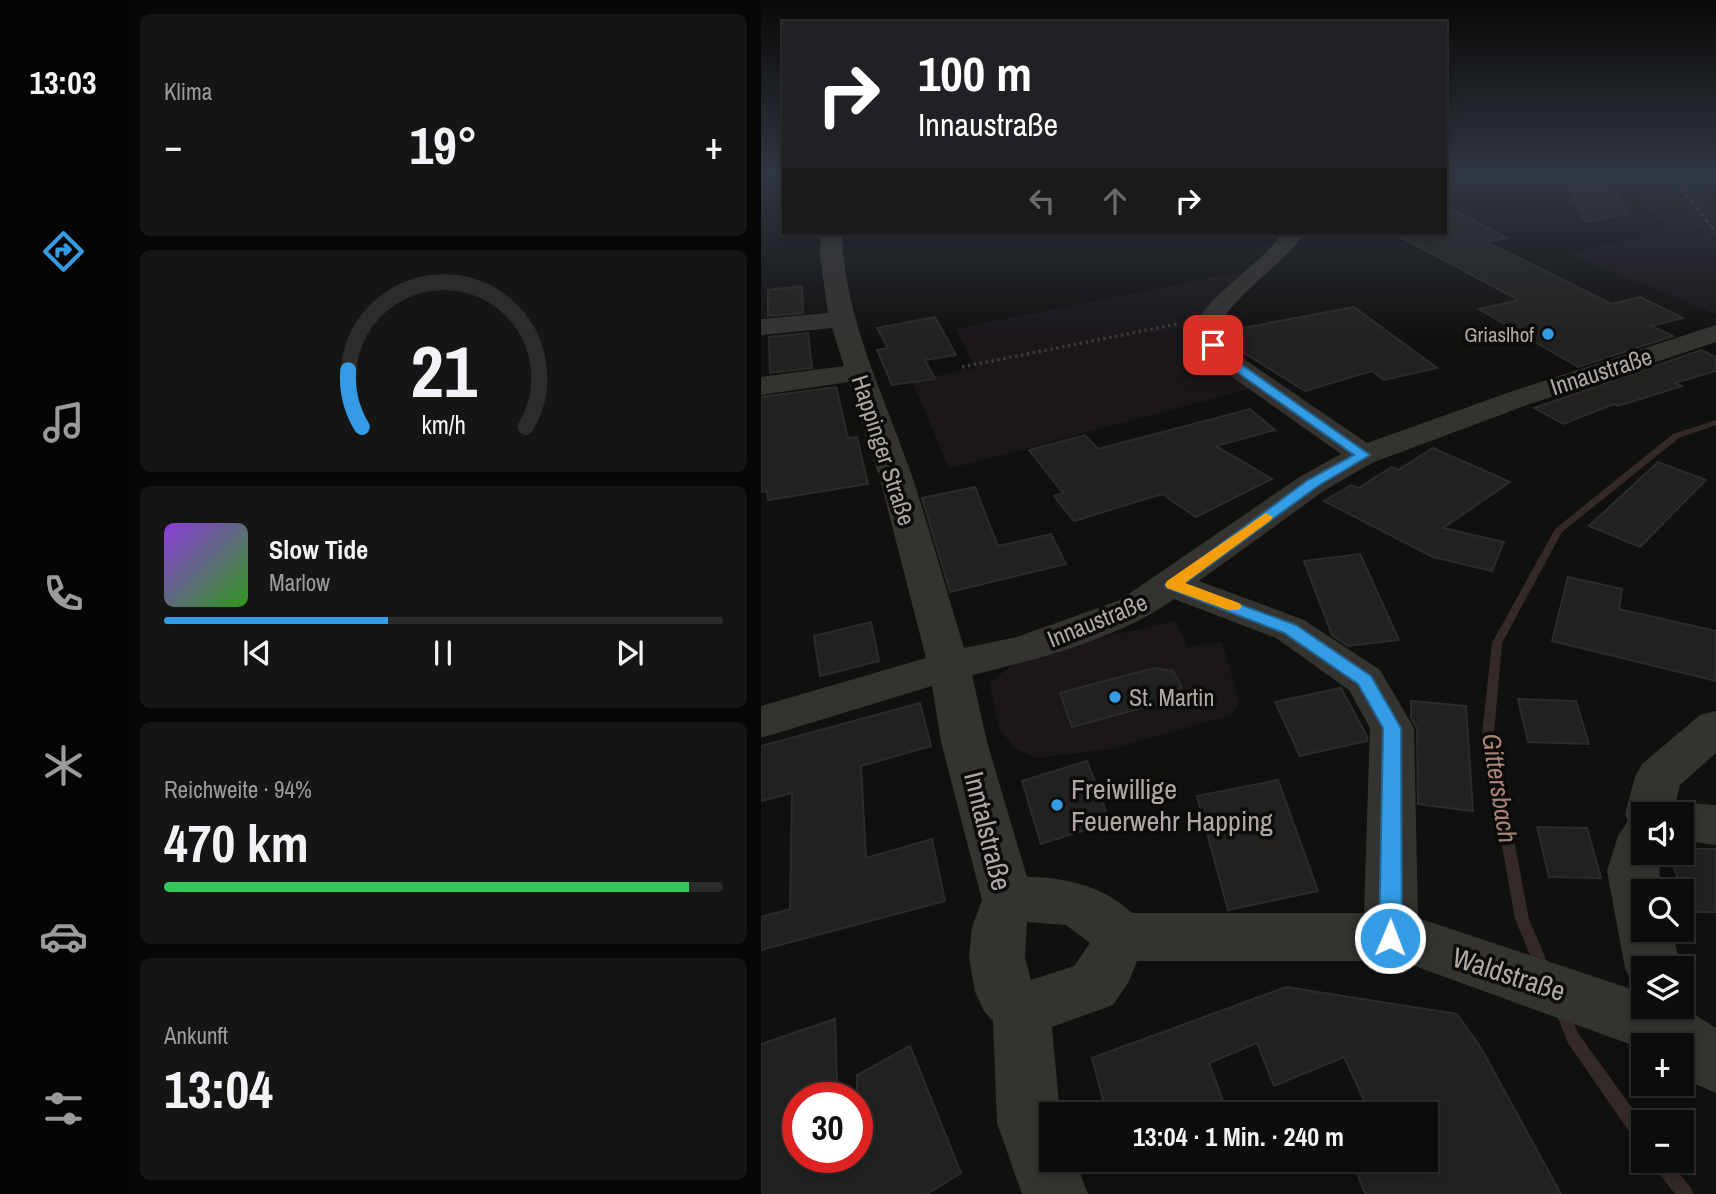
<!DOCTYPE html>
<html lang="de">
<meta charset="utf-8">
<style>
:root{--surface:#0c0c0b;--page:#151514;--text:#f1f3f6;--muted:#9a9b9d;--line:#2c2c2c;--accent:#339ce4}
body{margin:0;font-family:"Archivo Narrow",sans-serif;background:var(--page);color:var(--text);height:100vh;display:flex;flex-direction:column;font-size:26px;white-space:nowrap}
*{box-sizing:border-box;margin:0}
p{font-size:23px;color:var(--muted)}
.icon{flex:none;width:38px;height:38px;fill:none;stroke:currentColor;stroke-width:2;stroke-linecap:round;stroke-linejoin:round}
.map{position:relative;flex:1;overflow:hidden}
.details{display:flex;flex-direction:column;gap:14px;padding:14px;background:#070706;width:635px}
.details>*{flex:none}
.guide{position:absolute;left:21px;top:21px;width:665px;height:214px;border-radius:0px;box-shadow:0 4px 10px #0003,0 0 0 2px var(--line);background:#202124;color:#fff;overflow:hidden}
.buttons{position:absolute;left:870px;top:802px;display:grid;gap:14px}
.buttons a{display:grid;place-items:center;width:63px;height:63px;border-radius:0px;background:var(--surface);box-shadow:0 4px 10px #0003,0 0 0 2px var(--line);font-size:35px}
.speed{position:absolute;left:21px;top:1082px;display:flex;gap:14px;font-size:35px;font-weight:700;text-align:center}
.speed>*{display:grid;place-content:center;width:91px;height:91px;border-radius:50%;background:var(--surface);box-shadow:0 4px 10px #0003,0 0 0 2px var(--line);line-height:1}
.speed .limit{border:10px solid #d22;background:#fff;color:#111}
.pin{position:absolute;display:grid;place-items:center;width:60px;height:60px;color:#fff;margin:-30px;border-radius:14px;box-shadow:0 4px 10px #0006}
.me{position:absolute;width:77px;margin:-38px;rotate:1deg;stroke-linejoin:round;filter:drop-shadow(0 0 5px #0008)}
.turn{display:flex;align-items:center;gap:24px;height:147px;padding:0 21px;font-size:32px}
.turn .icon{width:91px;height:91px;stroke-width:2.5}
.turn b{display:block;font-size:49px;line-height:60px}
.lanes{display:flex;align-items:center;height:66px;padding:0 21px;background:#0003;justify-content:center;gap:35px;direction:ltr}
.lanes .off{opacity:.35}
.big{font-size:52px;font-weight:700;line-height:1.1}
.details .widget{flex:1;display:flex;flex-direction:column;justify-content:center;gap:10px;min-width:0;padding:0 24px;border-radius:10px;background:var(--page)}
.details .dial{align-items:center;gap:0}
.dial svg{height:182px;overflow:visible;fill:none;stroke:var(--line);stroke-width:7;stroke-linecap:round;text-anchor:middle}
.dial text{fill:var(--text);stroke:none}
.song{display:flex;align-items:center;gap:21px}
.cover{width:84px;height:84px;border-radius:10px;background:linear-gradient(135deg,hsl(270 70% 55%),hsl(110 70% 35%))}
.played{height:7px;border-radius:4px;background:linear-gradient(90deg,var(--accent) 40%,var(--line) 40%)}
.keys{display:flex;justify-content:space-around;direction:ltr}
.heat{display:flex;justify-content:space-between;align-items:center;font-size:38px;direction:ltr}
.charge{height:10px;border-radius:5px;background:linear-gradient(90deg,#34c759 94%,var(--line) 0)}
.trip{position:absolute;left:278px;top:1102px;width:399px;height:70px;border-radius:0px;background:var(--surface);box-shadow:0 4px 10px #0003,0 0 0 2px var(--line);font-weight:700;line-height:70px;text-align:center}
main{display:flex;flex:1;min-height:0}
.tab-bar{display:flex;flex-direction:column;width:126px;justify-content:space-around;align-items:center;background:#050504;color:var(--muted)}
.tab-bar .icon{width:49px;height:49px}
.tab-bar .on{color:var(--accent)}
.tab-bar b{font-size:32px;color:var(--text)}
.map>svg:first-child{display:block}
.built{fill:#1d1d1b}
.green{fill:#1a161a}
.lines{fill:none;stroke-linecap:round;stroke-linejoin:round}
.stream{fill:#332927;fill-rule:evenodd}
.building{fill:#21211f;stroke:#2c2b29;stroke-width:2}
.path{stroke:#3c3936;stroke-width:3.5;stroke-dasharray:2.5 3.5;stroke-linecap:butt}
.minor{fill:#353330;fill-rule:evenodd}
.rail{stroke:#4a4743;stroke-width:2.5;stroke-dasharray:4.5 3.5;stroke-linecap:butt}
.route{fill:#339ce4;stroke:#216594;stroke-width:2}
.slow{fill:#f59e0b}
.poi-dot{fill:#339ce4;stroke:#0b0b0a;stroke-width:2.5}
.labels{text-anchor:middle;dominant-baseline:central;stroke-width:7;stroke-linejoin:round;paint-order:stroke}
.far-poi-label{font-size:21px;fill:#b0a8a1;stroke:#0b0b0a;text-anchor:end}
.street-label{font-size:24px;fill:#b0a8a1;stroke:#0b0b0a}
.poi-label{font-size:24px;fill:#b0a8a1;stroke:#0b0b0a;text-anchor:start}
.water-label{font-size:26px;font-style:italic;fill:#aa8379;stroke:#0b0b0a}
.near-poi-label{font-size:28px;fill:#b0a8a1;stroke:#0b0b0a;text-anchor:start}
.near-street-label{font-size:28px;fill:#b0a8a1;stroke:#0b0b0a}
</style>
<main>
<nav class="tab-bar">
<b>13:03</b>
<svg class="icon on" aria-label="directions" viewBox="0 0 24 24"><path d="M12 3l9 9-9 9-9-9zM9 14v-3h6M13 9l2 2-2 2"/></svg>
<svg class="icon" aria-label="music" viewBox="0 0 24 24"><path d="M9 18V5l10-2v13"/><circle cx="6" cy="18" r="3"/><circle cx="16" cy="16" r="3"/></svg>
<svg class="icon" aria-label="phone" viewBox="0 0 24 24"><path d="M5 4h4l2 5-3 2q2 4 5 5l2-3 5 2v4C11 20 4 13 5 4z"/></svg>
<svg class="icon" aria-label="climate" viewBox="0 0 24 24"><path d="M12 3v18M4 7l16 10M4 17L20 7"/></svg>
<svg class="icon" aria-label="car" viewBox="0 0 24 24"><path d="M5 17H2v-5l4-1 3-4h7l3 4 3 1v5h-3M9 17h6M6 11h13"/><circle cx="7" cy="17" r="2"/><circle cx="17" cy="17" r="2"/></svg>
<svg class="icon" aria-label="filters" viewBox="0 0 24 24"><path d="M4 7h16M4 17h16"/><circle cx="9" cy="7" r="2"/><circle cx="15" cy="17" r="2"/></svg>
</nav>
<section class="details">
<div class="widget"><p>Klima</p>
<div class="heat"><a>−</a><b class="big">19°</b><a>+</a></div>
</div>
<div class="widget dial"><svg viewBox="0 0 100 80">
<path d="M14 69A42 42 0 1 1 86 69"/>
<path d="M14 69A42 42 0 0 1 8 44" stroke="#339ce4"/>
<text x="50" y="56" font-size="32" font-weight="700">21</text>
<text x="50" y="72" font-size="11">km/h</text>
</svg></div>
<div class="widget">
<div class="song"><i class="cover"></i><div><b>Slow Tide</b><p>Marlow</p></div></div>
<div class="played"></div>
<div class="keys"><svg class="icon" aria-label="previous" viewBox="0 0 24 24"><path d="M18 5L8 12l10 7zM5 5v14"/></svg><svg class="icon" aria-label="pause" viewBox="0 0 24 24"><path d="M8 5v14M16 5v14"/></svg><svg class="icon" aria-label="next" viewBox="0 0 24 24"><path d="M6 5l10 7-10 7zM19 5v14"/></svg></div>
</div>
<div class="widget"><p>Reichweite · 94%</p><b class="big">470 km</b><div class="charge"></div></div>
<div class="widget"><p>Ankunft</p><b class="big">13:04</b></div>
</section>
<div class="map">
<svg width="955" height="1194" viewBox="0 0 955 1194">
<rect width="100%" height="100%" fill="#10100f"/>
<polygon class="built" points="893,176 935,176 955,202 955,250"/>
<g class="green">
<polygon points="857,176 893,176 955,250 955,314 807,254 905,230"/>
<polygon points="491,270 436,333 488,389 188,469 151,381 214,368 194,329"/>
<polygon points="415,621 426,647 461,642 478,701 471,715 349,749 276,758 254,749 238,728 228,683 254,663 296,647"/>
</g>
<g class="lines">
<g class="stream">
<polygon points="955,420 955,425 918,438 801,532 741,643 733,734 768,919 789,969 787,974 782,975 777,974 754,919 721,734 731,643 794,529 912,434"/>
<polygon points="800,1002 805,1004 817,1033 882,1123 882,1145 876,1143 807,1043 793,1009 795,1004"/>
<polygon points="890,1160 908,1160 930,1188 932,1194 914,1194 892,1166"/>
</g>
</g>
<g class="building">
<polygon points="802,179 846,180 868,213 825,222"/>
<polygon points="684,205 746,238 725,242 851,304 879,297 922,318 890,326 912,336 817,367 718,309 758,300 632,233 684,233"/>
<polygon points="41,286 42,313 7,316 7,290"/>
<polygon points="593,307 676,368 623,380 611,371 544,391 475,348 466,338 483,335 476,329"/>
<polygon points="174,317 195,355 164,360 174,379 131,385 116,350 127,348 116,328"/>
<polygon points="47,333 51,368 9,373 8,337"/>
<polygon points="940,350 955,357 955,371 914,383 921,386 857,406 853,404 802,424 773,408"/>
<polygon points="75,387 87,438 96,437 107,484 7,500 6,491 0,492 0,397"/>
<polygon points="489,409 514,430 455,446 511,479 435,517 401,494 313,521 293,496 302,493 268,450 324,435 337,449"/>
<polygon points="672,448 749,482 682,528 743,542 731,571 672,557 563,501 590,485 597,488 631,467 637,470"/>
<polygon points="897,462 945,480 879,547 828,526"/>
<polygon points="214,487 237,546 290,534 305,564 189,592 161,498"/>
<polygon points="599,554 638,640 587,646 571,635 543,561"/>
<polygon points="807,577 861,589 858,609 955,631 955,681 791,641"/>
<polygon points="110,622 118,661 59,676 53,636"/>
<polygon points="393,668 412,671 421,687 403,702 311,727 299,693"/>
<polygon points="580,688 606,736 606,741 539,756 514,702"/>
<polygon points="757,699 815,701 828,744 767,742"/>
<polygon points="650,701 705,706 712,811 657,804 656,728 650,718"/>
<polygon points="159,703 170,746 100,766 105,858 171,839 184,901 0,950 0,917 29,909 31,793 0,801 0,746"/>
<polygon points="326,761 349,822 280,844 261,781"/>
<polygon points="517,780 557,891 467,910 436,796"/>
<polygon points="776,827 826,828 840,878 788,877"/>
<polygon points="920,849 955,849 955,912 930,912 907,852 920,852"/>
<polygon points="525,987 696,1014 720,1048 800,1194 604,1194 591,1160 665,1160 665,1115 610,1115 583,1057 513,1086 496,1043 448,1063 462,1101 425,1115 346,1115 331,1058"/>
<polygon points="74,1019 76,1081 37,1097 37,1157 96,1157 96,1075 149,1046 200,1173 166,1194 0,1194 0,1044"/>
</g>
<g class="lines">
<polyline class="path" points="201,367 416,324"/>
<g class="minor">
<path d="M60,233H81C83,319 125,399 152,479C170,535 186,592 203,648L256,637L359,600L540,476L580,454L460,369L429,331C454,288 494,270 522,233H544C518,269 476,291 455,330L480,357L606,443L749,392L955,325V342L769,404L613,462L564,490L438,581L543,620L619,670L653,728L657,918L882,993V1006H920L955,1028V1093L934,1084L920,1075V1045H882V1049L640,961H376L367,983L352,1005L291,1027L299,1115H290V1160H314L327,1194H261L236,1123L232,1021L223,1011L214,992L208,958L211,927L221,900L180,742L171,686L0,738V706L165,658L119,479L88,382L0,395V377L83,366L71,328L0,335V319L67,313L59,256ZM413,599L515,638L588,690L609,728L603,913H371C343,886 304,877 266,877L226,742L211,675C278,659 357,639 413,599ZM266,922L305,925L329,943L313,966L270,980L264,958Z"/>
<polygon points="955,711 955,753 919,785 915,802 955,805 955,845 920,840 920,814 882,814 882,852 903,852 898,871 902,891 882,891 882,929 911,929 920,968 882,968 882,990 872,986 864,968 846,871 857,836 867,821 864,814 874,777 881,764 939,715"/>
</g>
<polyline class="rail" points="909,176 955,232"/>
</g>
<linearGradient id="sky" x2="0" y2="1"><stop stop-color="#090908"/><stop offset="0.51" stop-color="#313742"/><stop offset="1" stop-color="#313742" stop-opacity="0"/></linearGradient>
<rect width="955" height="343" fill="url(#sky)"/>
<polygon class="route" points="448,342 456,342 474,360 609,455 557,486 423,584 535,625 610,676 640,728 641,938 637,945 629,948 621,945 618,938 622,728 597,684 523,633 406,588 404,585 547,480 593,455 466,365 448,347"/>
<polygon class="slow" points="505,513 512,517 510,520 424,583 478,603 481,606 478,610 467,610 406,588 404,585 406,581"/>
<g class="poi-dot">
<circle cx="787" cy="334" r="7"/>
<circle cx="354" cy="697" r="7"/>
<circle cx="296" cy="805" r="7"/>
</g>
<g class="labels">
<g class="far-poi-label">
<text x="773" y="334">Griaslhof</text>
</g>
<g class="street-label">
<text transform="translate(840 371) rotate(-18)">Innaustraße</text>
<text transform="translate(123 450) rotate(72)">Happinger Straße</text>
<text transform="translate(336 620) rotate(-22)">Innaustraße</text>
</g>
<g class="poi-label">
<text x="368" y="697">St. Martin</text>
</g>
<g class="water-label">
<text transform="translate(739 788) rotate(81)">Gittersbach</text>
</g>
<g class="near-poi-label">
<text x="310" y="789">Freiwillige<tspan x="310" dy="32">Feuerwehr Happing</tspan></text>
</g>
<g class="near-street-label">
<text transform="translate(227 831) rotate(76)">Inntalstraße</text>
<text transform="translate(748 974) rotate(18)">Waldstraße</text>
</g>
</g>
</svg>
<div class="buttons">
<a><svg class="icon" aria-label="sound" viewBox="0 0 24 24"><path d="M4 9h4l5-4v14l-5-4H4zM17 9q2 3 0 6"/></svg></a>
<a><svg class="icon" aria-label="search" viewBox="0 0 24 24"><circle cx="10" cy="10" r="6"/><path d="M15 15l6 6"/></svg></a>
<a><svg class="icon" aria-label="layers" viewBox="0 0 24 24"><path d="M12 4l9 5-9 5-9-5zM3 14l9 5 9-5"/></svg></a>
<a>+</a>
<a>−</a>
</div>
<div class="speed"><div class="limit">30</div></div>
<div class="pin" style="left:452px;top:345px;background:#d93025"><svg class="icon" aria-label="arrive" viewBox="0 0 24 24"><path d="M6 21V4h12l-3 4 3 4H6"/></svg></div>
<svg class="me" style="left:629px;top:938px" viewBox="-20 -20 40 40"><circle r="17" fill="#339ce4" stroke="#fff" stroke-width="3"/><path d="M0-11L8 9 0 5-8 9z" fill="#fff"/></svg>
<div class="trip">13:04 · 1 Min. · 240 m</div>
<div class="guide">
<div class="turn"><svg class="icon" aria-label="right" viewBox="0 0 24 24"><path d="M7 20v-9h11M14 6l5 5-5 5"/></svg><div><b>100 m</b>Innaustraße</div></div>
<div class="lanes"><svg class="icon off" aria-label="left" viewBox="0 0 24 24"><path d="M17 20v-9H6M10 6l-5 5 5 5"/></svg><svg class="icon off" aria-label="ahead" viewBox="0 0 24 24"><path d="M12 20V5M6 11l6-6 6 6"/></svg><svg class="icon" aria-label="right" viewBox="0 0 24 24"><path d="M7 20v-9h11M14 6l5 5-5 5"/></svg></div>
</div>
</div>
</main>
